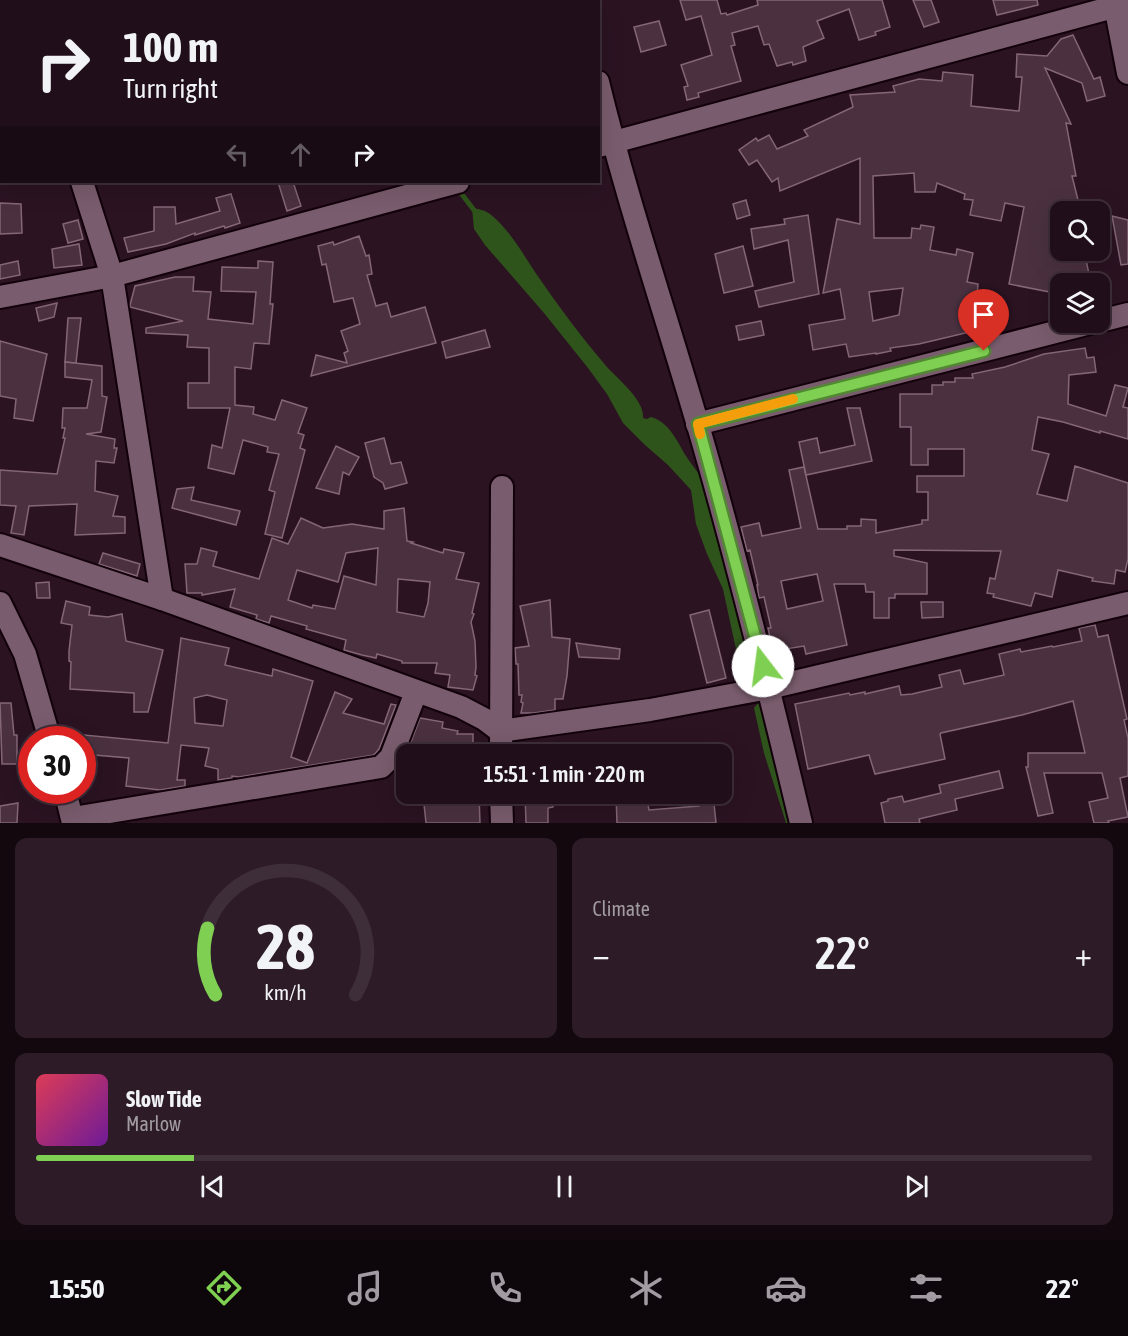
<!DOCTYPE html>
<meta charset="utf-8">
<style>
:root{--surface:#200e1a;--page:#2d1c27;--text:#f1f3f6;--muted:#a29ca2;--line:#3d2e39;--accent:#7fd052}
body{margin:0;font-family:"Asap Condensed",sans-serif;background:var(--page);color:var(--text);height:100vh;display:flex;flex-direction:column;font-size:22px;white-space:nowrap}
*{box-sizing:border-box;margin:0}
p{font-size:20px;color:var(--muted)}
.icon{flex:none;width:33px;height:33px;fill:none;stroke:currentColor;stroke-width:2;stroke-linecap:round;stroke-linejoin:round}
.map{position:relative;height:823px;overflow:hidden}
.drawer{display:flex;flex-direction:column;gap:15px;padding:15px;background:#12080e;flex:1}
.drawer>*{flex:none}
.guide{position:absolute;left:0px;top:0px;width:600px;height:183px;box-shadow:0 6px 24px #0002,0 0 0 2px var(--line);background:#200e1a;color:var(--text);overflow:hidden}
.fabs{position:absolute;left:1050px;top:201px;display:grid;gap:12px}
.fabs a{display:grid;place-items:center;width:60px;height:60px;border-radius:12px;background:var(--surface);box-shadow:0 6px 24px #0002,0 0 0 2px var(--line);font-size:30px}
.speed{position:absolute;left:18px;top:726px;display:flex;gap:12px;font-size:30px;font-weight:700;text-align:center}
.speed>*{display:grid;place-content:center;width:78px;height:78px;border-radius:50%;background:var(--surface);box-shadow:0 6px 24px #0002,0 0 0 2px var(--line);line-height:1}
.speed .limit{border:9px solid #d22;background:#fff;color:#111}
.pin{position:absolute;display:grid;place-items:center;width:51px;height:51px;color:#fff;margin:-62px -26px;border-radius:50% 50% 50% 0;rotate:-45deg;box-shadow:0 0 6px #0007}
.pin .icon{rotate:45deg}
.me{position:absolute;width:66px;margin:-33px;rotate:345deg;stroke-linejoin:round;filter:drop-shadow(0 0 4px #0008)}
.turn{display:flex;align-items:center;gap:21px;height:126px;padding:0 24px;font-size:27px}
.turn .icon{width:78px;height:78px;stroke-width:2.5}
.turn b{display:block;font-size:42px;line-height:51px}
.lanes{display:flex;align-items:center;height:57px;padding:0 24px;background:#0003;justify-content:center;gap:30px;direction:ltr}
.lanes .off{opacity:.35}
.big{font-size:45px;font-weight:600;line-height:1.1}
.drawer .tile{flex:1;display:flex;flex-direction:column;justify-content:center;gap:9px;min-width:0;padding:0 21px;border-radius:12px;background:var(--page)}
.drawer .dial{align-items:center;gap:0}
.dial svg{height:156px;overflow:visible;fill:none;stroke:var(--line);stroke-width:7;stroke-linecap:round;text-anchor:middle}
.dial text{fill:var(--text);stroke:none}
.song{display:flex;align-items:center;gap:18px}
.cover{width:72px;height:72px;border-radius:9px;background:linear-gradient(135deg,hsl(350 70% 55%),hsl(280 70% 35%))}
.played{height:6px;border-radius:3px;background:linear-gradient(90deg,var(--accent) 15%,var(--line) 15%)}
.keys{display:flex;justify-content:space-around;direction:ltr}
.heat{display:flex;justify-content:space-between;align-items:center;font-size:33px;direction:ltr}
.drawer .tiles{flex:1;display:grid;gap:15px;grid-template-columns:1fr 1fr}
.tile:last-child{grid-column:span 2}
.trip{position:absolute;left:396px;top:744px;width:336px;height:60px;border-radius:12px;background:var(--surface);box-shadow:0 6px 24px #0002,0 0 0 2px var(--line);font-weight:600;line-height:60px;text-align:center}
.dock{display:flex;height:96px;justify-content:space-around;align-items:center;background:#0d060a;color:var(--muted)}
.dock .icon{width:42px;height:42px}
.dock .selected{color:var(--accent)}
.dock b{font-size:27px;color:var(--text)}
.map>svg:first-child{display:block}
.water{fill:#2f541b}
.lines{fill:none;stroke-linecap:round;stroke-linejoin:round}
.stream{stroke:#2f541b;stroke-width:5}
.building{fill:#4b3140;stroke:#846677;stroke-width:1.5;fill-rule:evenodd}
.minor-casing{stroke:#12010b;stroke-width:26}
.minor{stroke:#795c6d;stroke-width:22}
.route-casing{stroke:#538735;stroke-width:15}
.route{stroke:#7fd052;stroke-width:10}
.slow{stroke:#f59e0b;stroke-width:10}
</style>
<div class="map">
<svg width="1128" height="823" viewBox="0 0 1128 823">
<rect width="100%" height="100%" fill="#2b1322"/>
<g class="water">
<path d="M472,208C478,209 485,210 490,214C509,229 521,251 535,272C557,304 581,337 607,367C619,380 645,401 643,418L647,419L651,417C669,422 677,441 686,456C691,464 698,472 703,480L755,680L748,676L743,669L737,654L723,589L707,554L696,524L691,490L668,465L645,445L623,423L607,394L588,368L544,313L485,245L474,229Z"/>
<polygon points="760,701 768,711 798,823 786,823 764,753 754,708"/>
</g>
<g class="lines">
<polyline class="stream" points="457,188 477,214"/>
</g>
<g class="building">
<polygon points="680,0 717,0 721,14 726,13 727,15 758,5 757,0 882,0 890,27 875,32 876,35 859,40 849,9 817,21 824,38 803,47 806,61 793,65 792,62 777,66 769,44 764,45 758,26 732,33 735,45 731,46 741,81 698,93 699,97 687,100 684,87 688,86 681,65 712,55 701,16 686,20"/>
<polygon points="913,0 931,0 939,22 924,27"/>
<polygon points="993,0 1037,0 1038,5 997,15"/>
<polygon points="659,21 666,45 641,52 634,27"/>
<path d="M1073,35L1094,79L1100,77L1105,96L1087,101L1082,83L1045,68L1071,124L1066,123L1076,176H1072L1081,212H1060V250H1084L1091,284H1060V294L1009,284L1024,207L1005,203L1001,221L970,215L973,200L964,199L965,194L937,183L935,192H915L914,173L873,176L874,238H911L912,228L920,229L921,225L934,227L930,250L956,255L957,249L973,253L967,282L978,284L974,331L919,344L890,348L891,351L876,354V353L849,357L846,344L813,350L809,325L845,319L840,289L823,293L837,219L860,224V158L780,191L778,178L772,182L757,160L749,165L739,150L756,138L758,141L769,135L777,149L808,136L804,130L853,107L850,95L895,92L893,86L919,79L942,81L943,72L973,75L971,106L1019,111L1022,77H1016L1017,54L1047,56L1061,39ZM903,288L899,315L873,321L869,292Z"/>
<polygon points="278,182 293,182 301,206 287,211"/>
<polygon points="231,194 240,223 225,228 224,226 195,235 195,233 166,244 128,252 124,238 154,231 154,207 175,207 176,224 220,211 216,198"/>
<polygon points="746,200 750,215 737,219 733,204"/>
<polygon points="0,203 21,204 22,233 0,234"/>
<polygon points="808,215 819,294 759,307 755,291 794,282 788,240 754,249 751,229 785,224 784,219"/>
<polygon points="1112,216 1128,220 1128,264 1121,265"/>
<polygon points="78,220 83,239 68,243 63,224"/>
<polygon points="359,236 366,256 369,255 372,274 367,275 376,306 387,303 391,317 425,307 436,343 311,376 316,355 347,363 344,353 348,351 341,331 360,324 353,298 334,302 326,264 322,265 318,246 333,242 334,245"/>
<polygon points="79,244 82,265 54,268 52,249"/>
<polygon points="743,246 753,286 724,293 715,254"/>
<polygon points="18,261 20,275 0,279 0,265"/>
<polygon points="258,261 273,262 270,304 273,304 269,344 254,343 251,369 235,367 235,405 254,407 253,414 275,420 282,400 307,408 298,433 304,435 300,448 305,450 282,538 265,534 275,492 269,490 279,454 267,452 268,447 243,440 234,474 208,468 212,445 222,448 230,408 188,408 188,383 209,383 209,348 187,347 188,335 146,333 146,328 183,321 130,307 130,305 135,286 175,277 194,277 193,291 211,292 208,319 253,324 256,292 221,291 222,267 258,268"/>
<polygon points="57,303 54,317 39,321 36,308"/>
<polygon points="68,318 81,318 76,363 65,362"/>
<polygon points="761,321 764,335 739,340 736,326"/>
<polygon points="485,330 490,347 446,358 442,342"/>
<polygon points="0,341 47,354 33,421 14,418 16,399 0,396"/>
<path d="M1085,348L1087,358L1094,357L1096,372L1069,375L1068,404L1106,416L1115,385L1128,388L1123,407L1128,408V439L1100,431V433L1063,422L1038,417L1032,450L1049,454L1037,494L1067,501L1075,466L1128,483V559L1125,572L1116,570L1114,584L1092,581L1093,578L1058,570L1052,597L1035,593L1031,606L993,597L994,594L987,593L990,578L995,579L1001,551L894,550V556L927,563V594H895V598H889V618H874V592H866L865,584H834L847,645L806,654L804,646L773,651L768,628H771L764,597L759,598L757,585H758L750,550L747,551L741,527L759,523L762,536L801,528L789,470L804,467L818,529H847V526H861V519L876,520V533L922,524V520H928V492H917V476H964V449H928V465H911V427H900V394H932V385H943V382H955V378H973L972,374L1005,367L1044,354ZM817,574L823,601L787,609L781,581Z"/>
<polygon points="65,362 102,366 102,396 107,397 101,432 86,434 115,439 114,448 117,448 114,463 96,461 95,491 118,496 113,516 125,517 125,533 75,535 77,504 29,506 24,535 11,533 16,506 0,505 0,470 57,474 65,438 63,438 65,428 62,428 63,408 87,408 92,380 65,377"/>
<polygon points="847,408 860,408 872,461 806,475 799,442 817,438 820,453 855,445"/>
<polygon points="384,438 391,464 401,462 407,483 385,489 383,483 374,477 365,443"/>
<polygon points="336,446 359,457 349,475 343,472 339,494 316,488"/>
<polygon points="194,487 191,500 240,511 236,525 172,508 177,489"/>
<path d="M404,508L407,541L413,542L411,543L443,553L444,549L464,553L456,579L479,583L472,613L474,614L471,622L475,641L476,667L475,675L477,676L473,690L448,687L450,675L435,673L437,663H402V661L377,654L376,658L362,655L344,650L346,640L306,629L307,626L271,616L269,623L256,619L257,615L230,607L235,589L202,595V593H187L185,564H197L201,548L217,552L213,566L259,579L272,538L288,544L301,518L323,528L352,524L384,529V511ZM378,548L376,585L344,576L335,609L313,605L312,608L288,600L297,570L338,582L346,553ZM398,579L430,582L428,603L424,617L397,612Z"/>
<polygon points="103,553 140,564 137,576 99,564"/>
<polygon points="49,582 50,598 37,598 36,583"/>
<polygon points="550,600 552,637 570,639 567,676 563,699 555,699 555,710 534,713 521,713 523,703 521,702 522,695 519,695 518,664 516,664 515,648 529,646 520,606"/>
<polygon points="66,601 90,607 89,615 108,617 122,614 126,641 163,650 148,712 134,712 134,693 70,689 71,662 69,661 69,651 72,625 61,623"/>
<polygon points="921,602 943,602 943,617 922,618"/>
<polygon points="709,610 726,678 707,683 690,615"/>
<polygon points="1095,625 1098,637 1108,635 1127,719 1124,720 1128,738 1128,776 1120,778 1128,817 1108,821 1109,823 1094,823 1089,802 1108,798 1102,773 1044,773 1053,813 1038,816 1026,767 1028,767 1028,753 1085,753 1073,701 1022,715 941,733 940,734 945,759 875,774 869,755 808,769 795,704 849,693 850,695 865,692 865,694 899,686 901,695 912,694 942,687 939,675 960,670 964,684 1004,675 999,654 1020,649 1021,652 1052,646 1053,647 1082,641 1079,628"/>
<path d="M181,638L229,648L225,665L272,676L273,669L313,681L291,757L307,763L335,692L352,699L343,713L384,724L391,704L396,705L379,749L374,755L239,777L232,776V778L218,780V769L205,766L209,748L181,745L177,780H185V786L160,790L126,786L129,758L82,754L84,735L168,743ZM207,695L227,700L223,726L195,723L194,698Z"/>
<polygon points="576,643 620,649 619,659 579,657"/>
<polygon points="0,703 11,703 14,735 17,735 17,764 2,764"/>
<polygon points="420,718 443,722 442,728 458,731 457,734 473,734 473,754 457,754 457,751 411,744 408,754 406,755"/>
<polygon points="999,771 1003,788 955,799 957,810 919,819 920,823 885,823 881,803 888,801 888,799 902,796 904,802 941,793 939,785"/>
<polygon points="423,794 479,794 480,823 426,823"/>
<polygon points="525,794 551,794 553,807 548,808 548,823 526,823"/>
<polygon points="616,794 646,794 649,810 699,806 698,794 713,794 716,823 617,823"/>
<polygon points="18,803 17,823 0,823 0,806"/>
</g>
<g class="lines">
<g class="minor-casing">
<g id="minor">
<polyline points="25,0 26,2"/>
<polyline points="579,0 580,2"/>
<polyline points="1114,0 1128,73"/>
<path d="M598,82C626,197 664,309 697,422C736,555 769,689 801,823"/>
<polyline points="599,146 1128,3"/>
<polyline points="82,182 112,276 162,599"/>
<polyline points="0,297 112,276 458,182"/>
<polyline points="1100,321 1128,314"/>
<polyline points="697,424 1094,322"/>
<polyline points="0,545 162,599 461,707 484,719 500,731 650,710 769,688 1128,603"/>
<polyline points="0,603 25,654 50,740"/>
<polyline points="501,754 502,487"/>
<polyline points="65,790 73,823"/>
<polyline points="501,794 502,823"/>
<polyline points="73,818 381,767 391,757 416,692"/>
</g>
</g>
<use href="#minor" class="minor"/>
</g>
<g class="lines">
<g class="route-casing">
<polyline id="route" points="763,666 698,424 984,351"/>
</g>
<use href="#route" class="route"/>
<polyline class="slow" points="700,434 698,424 793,399"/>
</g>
</svg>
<div class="fabs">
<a><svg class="icon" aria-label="search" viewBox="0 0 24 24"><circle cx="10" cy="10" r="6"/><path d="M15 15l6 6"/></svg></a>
<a><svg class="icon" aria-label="layers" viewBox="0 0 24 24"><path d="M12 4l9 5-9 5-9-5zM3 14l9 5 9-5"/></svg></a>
</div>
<div class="speed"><div class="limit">30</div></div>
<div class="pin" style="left:984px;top:351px;background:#d93025"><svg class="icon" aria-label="arrive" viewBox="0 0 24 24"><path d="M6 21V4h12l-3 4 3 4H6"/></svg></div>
<svg class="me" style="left:763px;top:666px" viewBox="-20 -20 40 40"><circle r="19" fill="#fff"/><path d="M0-13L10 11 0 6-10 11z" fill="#7fd052"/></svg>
<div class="trip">15:51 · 1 min · 220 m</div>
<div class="guide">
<div class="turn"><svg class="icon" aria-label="right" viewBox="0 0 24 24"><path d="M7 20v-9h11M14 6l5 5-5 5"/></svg><div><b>100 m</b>Turn right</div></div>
<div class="lanes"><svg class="icon off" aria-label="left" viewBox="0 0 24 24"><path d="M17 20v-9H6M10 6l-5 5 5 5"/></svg><svg class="icon off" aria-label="ahead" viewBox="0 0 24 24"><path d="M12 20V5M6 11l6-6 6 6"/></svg><svg class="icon" aria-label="right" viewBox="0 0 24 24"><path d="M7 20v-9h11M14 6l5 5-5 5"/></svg></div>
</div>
</div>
<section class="drawer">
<div class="tiles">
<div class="tile dial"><svg viewBox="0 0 100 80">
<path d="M14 69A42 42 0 1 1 86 69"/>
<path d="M14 69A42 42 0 0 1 10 35" stroke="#7fd052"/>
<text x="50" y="56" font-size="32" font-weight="700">28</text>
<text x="50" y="72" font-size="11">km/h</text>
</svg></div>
<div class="tile"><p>Climate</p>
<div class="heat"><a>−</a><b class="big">22°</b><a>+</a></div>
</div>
<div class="tile">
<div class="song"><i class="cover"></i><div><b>Slow Tide</b><p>Marlow</p></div></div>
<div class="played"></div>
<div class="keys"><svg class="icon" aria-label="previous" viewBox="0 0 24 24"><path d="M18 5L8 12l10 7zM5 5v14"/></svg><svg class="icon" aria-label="pause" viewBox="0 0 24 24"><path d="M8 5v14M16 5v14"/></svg><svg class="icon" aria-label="next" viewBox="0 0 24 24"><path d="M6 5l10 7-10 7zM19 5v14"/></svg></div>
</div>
</div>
</section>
<nav class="dock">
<b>15:50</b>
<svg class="icon selected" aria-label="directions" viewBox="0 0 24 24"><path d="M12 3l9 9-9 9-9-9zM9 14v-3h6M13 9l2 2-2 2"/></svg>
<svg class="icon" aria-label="music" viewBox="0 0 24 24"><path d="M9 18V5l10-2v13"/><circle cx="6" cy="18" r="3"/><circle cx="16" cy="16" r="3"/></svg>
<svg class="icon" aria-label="phone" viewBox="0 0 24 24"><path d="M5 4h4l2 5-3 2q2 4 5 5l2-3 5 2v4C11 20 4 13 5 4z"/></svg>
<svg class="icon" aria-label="climate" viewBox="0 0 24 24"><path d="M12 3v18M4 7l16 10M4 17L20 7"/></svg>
<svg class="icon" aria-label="car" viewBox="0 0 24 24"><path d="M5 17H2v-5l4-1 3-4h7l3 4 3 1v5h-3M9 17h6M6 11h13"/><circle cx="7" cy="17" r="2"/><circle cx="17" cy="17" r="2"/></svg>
<svg class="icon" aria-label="filters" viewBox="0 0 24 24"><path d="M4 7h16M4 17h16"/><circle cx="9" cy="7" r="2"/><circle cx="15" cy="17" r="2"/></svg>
<b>22°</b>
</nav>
